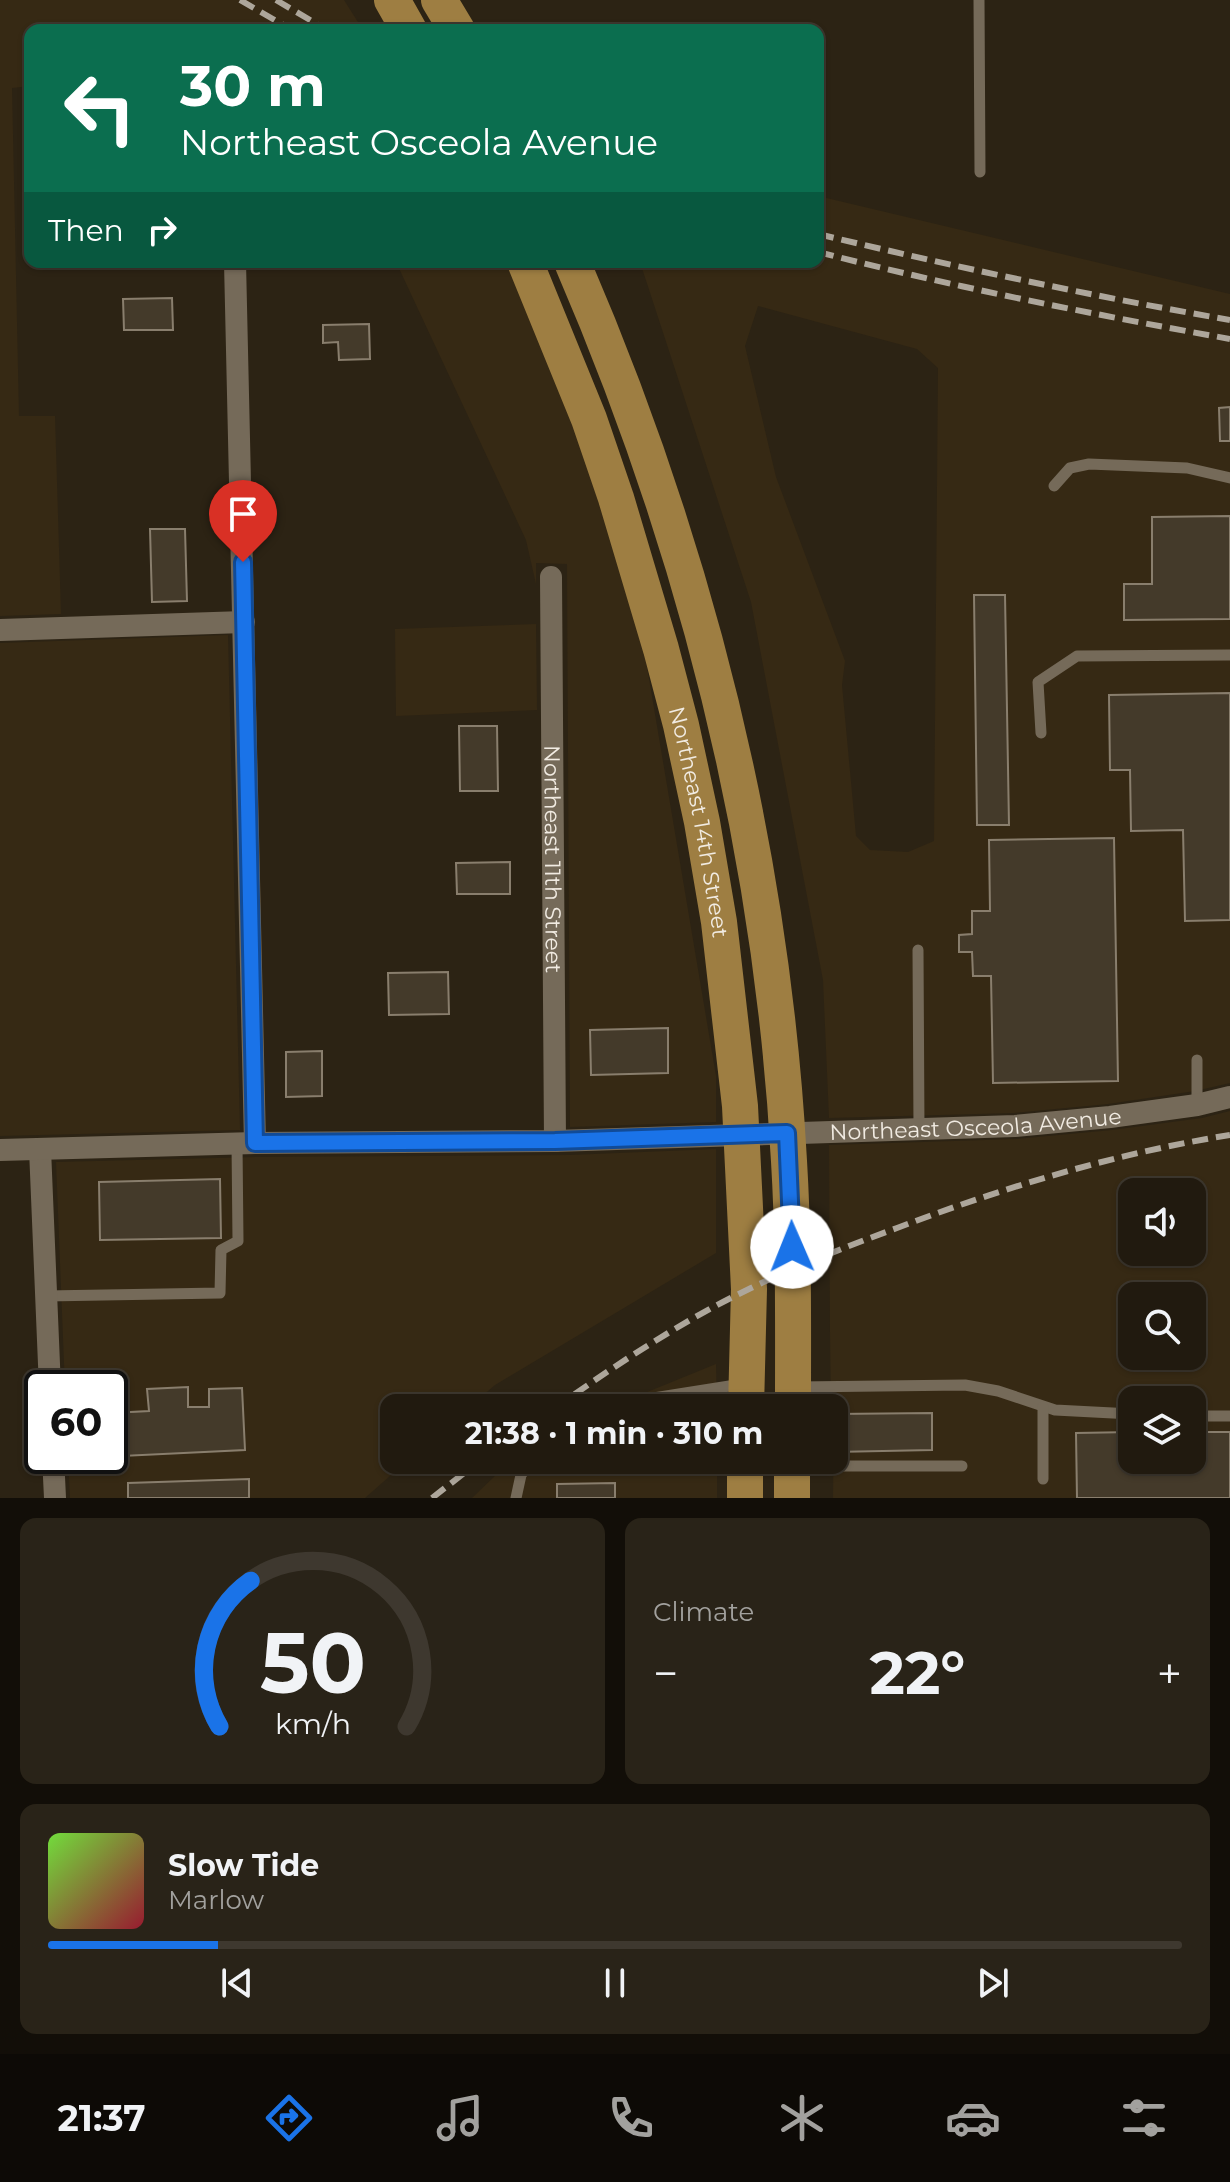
<!DOCTYPE html>
<meta charset="utf-8">
<style>
:root{--surface:#211a0f;--page:#292318;--text:#f1f3f6;--muted:#a2a19e;--line:#3e382f;--accent:#1a73e8}
body{margin:0;font-family:Montserrat,sans-serif;background:var(--page);color:var(--text);height:100vh;display:flex;flex-direction:column;font-size:30px;white-space:nowrap}
*{box-sizing:border-box;margin:0}
p{font-size:26px;color:var(--muted)}
.icon{flex:none;width:44px;height:44px;fill:none;stroke:currentColor;stroke-width:2;stroke-linecap:round;stroke-linejoin:round}
.map{position:relative;height:1498px;overflow:hidden}
.sheet{display:flex;flex-direction:column;gap:20px;padding:20px;background:#120e08;flex:1}
.sheet>*{flex:none}
.top-card{position:absolute;left:24px;top:24px;width:800px;height:244px;border-radius:16px;box-shadow:0 2px 6px #0004,0 0 0 2px var(--line);background:#0b6e4f;color:#fff;overflow:hidden}
.tools{position:absolute;left:1118px;top:1178px;display:grid;gap:16px}
.tools a{display:grid;place-items:center;width:88px;height:88px;border-radius:16px;background:var(--surface);box-shadow:0 2px 6px #0004,0 0 0 2px var(--line);font-size:40px}
.speed{position:absolute;left:24px;top:1370px;display:flex;gap:16px;font-size:40px;font-weight:700;text-align:center}
.speed>*{display:grid;place-content:center;width:104px;height:104px;border-radius:50%;background:var(--surface);box-shadow:0 2px 6px #0004,0 0 0 2px var(--line);line-height:1}
.speed .limit{border:4px solid #111;border-radius:12px;background:#fff;color:#111}
.pin{position:absolute;display:grid;place-items:center;width:68px;height:68px;color:#fff;margin:-82px -34px;border-radius:50% 50% 50% 0;rotate:-45deg;box-shadow:0 0 8px #0007}
.pin .icon{rotate:45deg}
.me{position:absolute;width:88px;margin:-44px;rotate:359deg;stroke-linejoin:round;filter:drop-shadow(0 0 6px #0008)}
.turn{display:flex;align-items:center;gap:28px;height:168px;padding:0 24px;font-size:36px}
.turn .icon{width:104px;height:104px;stroke-width:2.5}
.turn b{display:block;font-size:56px;line-height:68px}
.then{display:flex;align-items:center;height:76px;padding:0 24px;background:#0003;gap:16px;font-size:30px}
.big{font-size:60px;font-weight:700;line-height:1.1}
.sheet .tile{flex:1;display:flex;flex-direction:column;justify-content:center;gap:12px;min-width:0;padding:0 28px;border-radius:16px;background:var(--page)}
.sheet .dial{align-items:center;gap:0}
.dial svg{height:208px;overflow:visible;fill:none;stroke:var(--line);stroke-width:7;stroke-linecap:round;text-anchor:middle}
.dial text{fill:var(--text);stroke:none}
.song{display:flex;align-items:center;gap:24px}
.cover{width:96px;height:96px;border-radius:12px;background:linear-gradient(135deg,hsl(100 70% 55%),hsl(350 70% 35%))}
.played{height:8px;border-radius:4px;background:linear-gradient(90deg,var(--accent) 15%,var(--line) 15%)}
.keys{display:flex;justify-content:space-around;direction:ltr}
.heat{display:flex;justify-content:space-between;align-items:center;font-size:44px;direction:ltr}
.sheet .tiles{flex:1;display:grid;gap:20px;grid-template-columns:1fr 1fr}
.tile:last-child{grid-column:span 2}
.trip{position:absolute;left:380px;top:1394px;width:468px;height:80px;border-radius:16px;background:var(--surface);box-shadow:0 2px 6px #0004,0 0 0 2px var(--line);font-weight:700;line-height:80px;text-align:center}
.tabs{display:flex;height:128px;justify-content:space-around;align-items:center;background:#0d0a06;color:var(--muted)}
.tabs .icon{width:56px;height:56px}
.tabs .active{color:var(--accent)}
.tabs b{font-size:36px;color:var(--text)}
.map>svg:first-child{display:block}
.built{fill:#362914;fill-rule:evenodd}
.building{fill:#443a2a;stroke:#897e6d;stroke-width:2}
.lines{fill:none;stroke-linecap:round;stroke-linejoin:round}
.lane{stroke:#756a59;stroke-width:11}
.street{stroke:#756a59;stroke-width:22}
.primary{stroke:#9e7e42;stroke-width:36}
.rail{stroke:#ada69b;stroke-width:6;stroke-dasharray:16 8;stroke-linecap:butt}
.route-casing{stroke:#114b97;stroke-width:20}
.route{stroke:#1a73e8;stroke-width:14}
.labels{text-anchor:middle;dominant-baseline:central;stroke-width:8;stroke-linejoin:round;paint-order:stroke}
.street-label{font-size:22px;fill:#f1ebe2;stroke:#2c2314}
</style>
<div class="map">
<svg width="1230" height="1498" viewBox="0 0 1230 1498">
<rect width="100%" height="100%" fill="#2c2314"/>
<g class="built">
<polygon points="0,0 344,0 363,30 30,30 30,86 12,88 19,416 55,416 61,614 0,616"/>
<path d="M818,196L1230,294V1083L1195,1091L1108,1104L1014,1113L829,1118L823,980L751,602L640,262H818ZM758,306L917,349L938,368L934,841L908,852L870,850L856,836L842,685L845,661L776,477L745,346Z"/>
<polygon points="396,262 506,262 522,295 574,424 642,637 716,1076 716,1122 570,1127 567,564 536,563 536,584 526,540"/>
<polygon points="536,624 537,710 396,716 395,629"/>
<polygon points="228,635 240,1130 0,1136 0,643"/>
<path d="M1230,1111V1498H833L834,1408H831L830,1332L829,1145L1016,1139L1112,1130L1202,1118ZM1132,1192H1192V1252H1132ZM1132,1296H1192V1356H1132ZM1132,1400H1192V1460H1132Z"/>
<polygon points="716,1149 716,1253 495,1385 468,1408 394,1408 394,1460 408,1460 365,1498 70,1498 68,1456 110,1456 110,1388 65,1388 56,1162 256,1157 570,1155"/>
<polygon points="716,1364 717,1408 608,1408"/>
<polygon points="520,1460 717,1460 717,1498 472,1498 497,1474"/>
</g>
<g class="building">
<polygon points="172,298 173,330 124,330 123,299"/>
<polygon points="369,324 370,359 339,360 338,342 323,343 323,325"/>
<polygon points="1230,407 1230,441 1220,441 1219,408"/>
<polygon points="1230,516 1230,619 1124,620 1124,584 1152,584 1152,517"/>
<polygon points="150,529 185,529 187,601 152,602"/>
<polygon points="974,595 1005,595 1009,825 977,825"/>
<polygon points="1230,693 1230,920 1185,921 1183,830 1131,831 1130,770 1110,770 1109,695"/>
<polygon points="459,726 497,726 498,791 460,791"/>
<polygon points="1114,838 1118,1081 993,1083 991,976 973,976 972,952 959,952 959,935 972,934 972,911 990,911 989,840"/>
<polygon points="510,862 510,894 457,894 456,863"/>
<polygon points="448,972 449,1014 389,1015 388,973"/>
<polygon points="668,1028 668,1073 591,1075 590,1030"/>
<polygon points="322,1051 322,1096 286,1097 286,1052"/>
<polygon points="220,1179 221,1238 100,1240 99,1182"/>
<polygon points="188,1387 188,1407 209,1407 209,1389 242,1388 245,1450 122,1456 121,1441 113,1441 112,1413 149,1411 147,1389"/>
<polygon points="932,1413 932,1450 834,1452 834,1414"/>
<polygon points="1132,1432 1132,1460 1192,1460 1192,1432 1230,1432 1230,1498 1077,1498 1076,1433"/>
<polygon points="249,1479 249,1498 128,1498 128,1483"/>
<polygon points="615,1483 615,1498 557,1498 557,1484"/>
</g>
<g class="lines">
<g class="lane">
<polyline points="979,0 980,172"/>
<polyline points="1054,486 1070,468 1089,464 1187,468 1230,478"/>
<polyline points="1041,733 1038,682 1077,656 1230,655"/>
<polyline points="918,950 919,1129"/>
<polyline points="1197,1105 1197,1060"/>
<polyline points="46,1296 220,1293 221,1250 238,1241 237,1144"/>
<polyline points="797,1387 965,1385 998,1391 1055,1410 1132,1414"/>
<polyline points="608,1408 622,1403 742,1384"/>
<polyline points="1192,1416 1230,1416"/>
<polyline points="797,1466 962,1466"/>
<polyline points="1043,1479 1043,1407"/>
<polyline points="516,1498 521,1475 532,1460"/>
</g>
<g class="street">
<polyline points="235,262 255,1143"/>
<path id="s1" d="M551,577L555,1141"/>
<polyline points="0,630 244,622"/>
<polyline points="40,1149 50,1388"/>
<path id="s2" d="M0,1150L255,1143L555,1141L1015,1126L1110,1117L1197,1105L1230,1097"/>
<polyline points="53,1456 55,1498"/>
</g>
<g class="primary">
<polyline points="392,0 409,30"/>
<polyline points="439,0 457,30"/>
<path id="s3" d="M525,262L589,419L616,498L661,649L681,725L702,822L719,922L740,1106L749,1289L746,1408"/>
<path d="M572,262C695,547 772,850 789,1161C794,1243 793,1326 793,1408"/>
<polyline points="745,1498 745,1460"/>
<polyline points="792,1498 792,1460"/>
</g>
<g class="rail">
<polyline points="240,0 292,30"/>
<polyline points="276,0 327,30"/>
<path d="M818,234C955,267 1092,296 1230,320"/>
<path d="M818,252C954,287 1091,314 1230,339"/>
<path d="M555,1408C617,1364 682,1321 751,1288C799,1265 848,1246 897,1228C1005,1187 1117,1153 1230,1135"/>
<polyline points="432,1498 481,1460"/>
</g>
</g>
<g class="lines">
<g class="route-casing">
<polyline id="route" points="243,562 255,1143 555,1141 787,1133 792,1247"/>
</g>
<use href="#route" class="route"/>
</g>
<g class="labels">
<g class="street-label">
<text stroke="none"><textPath href="#s3" startOffset="588">Northeast 14th Street</textPath></text>
<text stroke="none"><textPath href="#s1" startOffset="282">Northeast 11th Street</textPath></text>
<text stroke="none"><textPath href="#s2" startOffset="976">Northeast Osceola Avenue</textPath></text>
</g>
</g>
</svg>
<div class="tools">
<a><svg class="icon" aria-label="sound" viewBox="0 0 24 24"><path d="M4 9h4l5-4v14l-5-4H4zM17 9q2 3 0 6"/></svg></a>
<a><svg class="icon" aria-label="search" viewBox="0 0 24 24"><circle cx="10" cy="10" r="6"/><path d="M15 15l6 6"/></svg></a>
<a><svg class="icon" aria-label="layers" viewBox="0 0 24 24"><path d="M12 4l9 5-9 5-9-5zM3 14l9 5 9-5"/></svg></a>
</div>
<div class="speed"><div class="limit">60</div></div>
<div class="pin" style="left:243px;top:562px;background:#d93025"><svg class="icon" aria-label="arrive" viewBox="0 0 24 24"><path d="M6 21V4h12l-3 4 3 4H6"/></svg></div>
<svg class="me" style="left:792px;top:1247px" viewBox="-20 -20 40 40"><circle r="19" fill="#fff"/><path d="M0-13L10 11 0 6-10 11z" fill="#1a73e8"/></svg>
<div class="trip">21:38 · 1 min · 310 m</div>
<div class="top-card">
<div class="turn"><svg class="icon" aria-label="left" viewBox="0 0 24 24"><path d="M17 20v-9H6M10 6l-5 5 5 5"/></svg><div><b>30 m</b>Northeast Osceola Avenue</div></div>
<div class="then">Then<svg class="icon" aria-label="right" viewBox="0 0 24 24"><path d="M7 20v-9h11M14 6l5 5-5 5"/></svg></div>
</div>
</div>
<section class="sheet">
<div class="tiles">
<div class="tile dial"><svg viewBox="0 0 100 80">
<path d="M14 69A42 42 0 1 1 86 69"/>
<path d="M14 69A42 42 0 0 1 26 13" stroke="#1a73e8"/>
<text x="50" y="56" font-size="32" font-weight="700">50</text>
<text x="50" y="72" font-size="11">km/h</text>
</svg></div>
<div class="tile"><p>Climate</p>
<div class="heat"><a>−</a><b class="big">22°</b><a>+</a></div>
</div>
<div class="tile">
<div class="song"><i class="cover"></i><div><b>Slow Tide</b><p>Marlow</p></div></div>
<div class="played"></div>
<div class="keys"><svg class="icon" aria-label="previous" viewBox="0 0 24 24"><path d="M18 5L8 12l10 7zM5 5v14"/></svg><svg class="icon" aria-label="pause" viewBox="0 0 24 24"><path d="M8 5v14M16 5v14"/></svg><svg class="icon" aria-label="next" viewBox="0 0 24 24"><path d="M6 5l10 7-10 7zM19 5v14"/></svg></div>
</div>
</div>
</section>
<nav class="tabs">
<b>21:37</b>
<svg class="icon active" aria-label="directions" viewBox="0 0 24 24"><path d="M12 3l9 9-9 9-9-9zM9 14v-3h6M13 9l2 2-2 2"/></svg>
<svg class="icon" aria-label="music" viewBox="0 0 24 24"><path d="M9 18V5l10-2v13"/><circle cx="6" cy="18" r="3"/><circle cx="16" cy="16" r="3"/></svg>
<svg class="icon" aria-label="phone" viewBox="0 0 24 24"><path d="M5 4h4l2 5-3 2q2 4 5 5l2-3 5 2v4C11 20 4 13 5 4z"/></svg>
<svg class="icon" aria-label="climate" viewBox="0 0 24 24"><path d="M12 3v18M4 7l16 10M4 17L20 7"/></svg>
<svg class="icon" aria-label="car" viewBox="0 0 24 24"><path d="M5 17H2v-5l4-1 3-4h7l3 4 3 1v5h-3M9 17h6M6 11h13"/><circle cx="7" cy="17" r="2"/><circle cx="17" cy="17" r="2"/></svg>
<svg class="icon" aria-label="filters" viewBox="0 0 24 24"><path d="M4 7h16M4 17h16"/><circle cx="9" cy="7" r="2"/><circle cx="15" cy="17" r="2"/></svg>
</nav>
